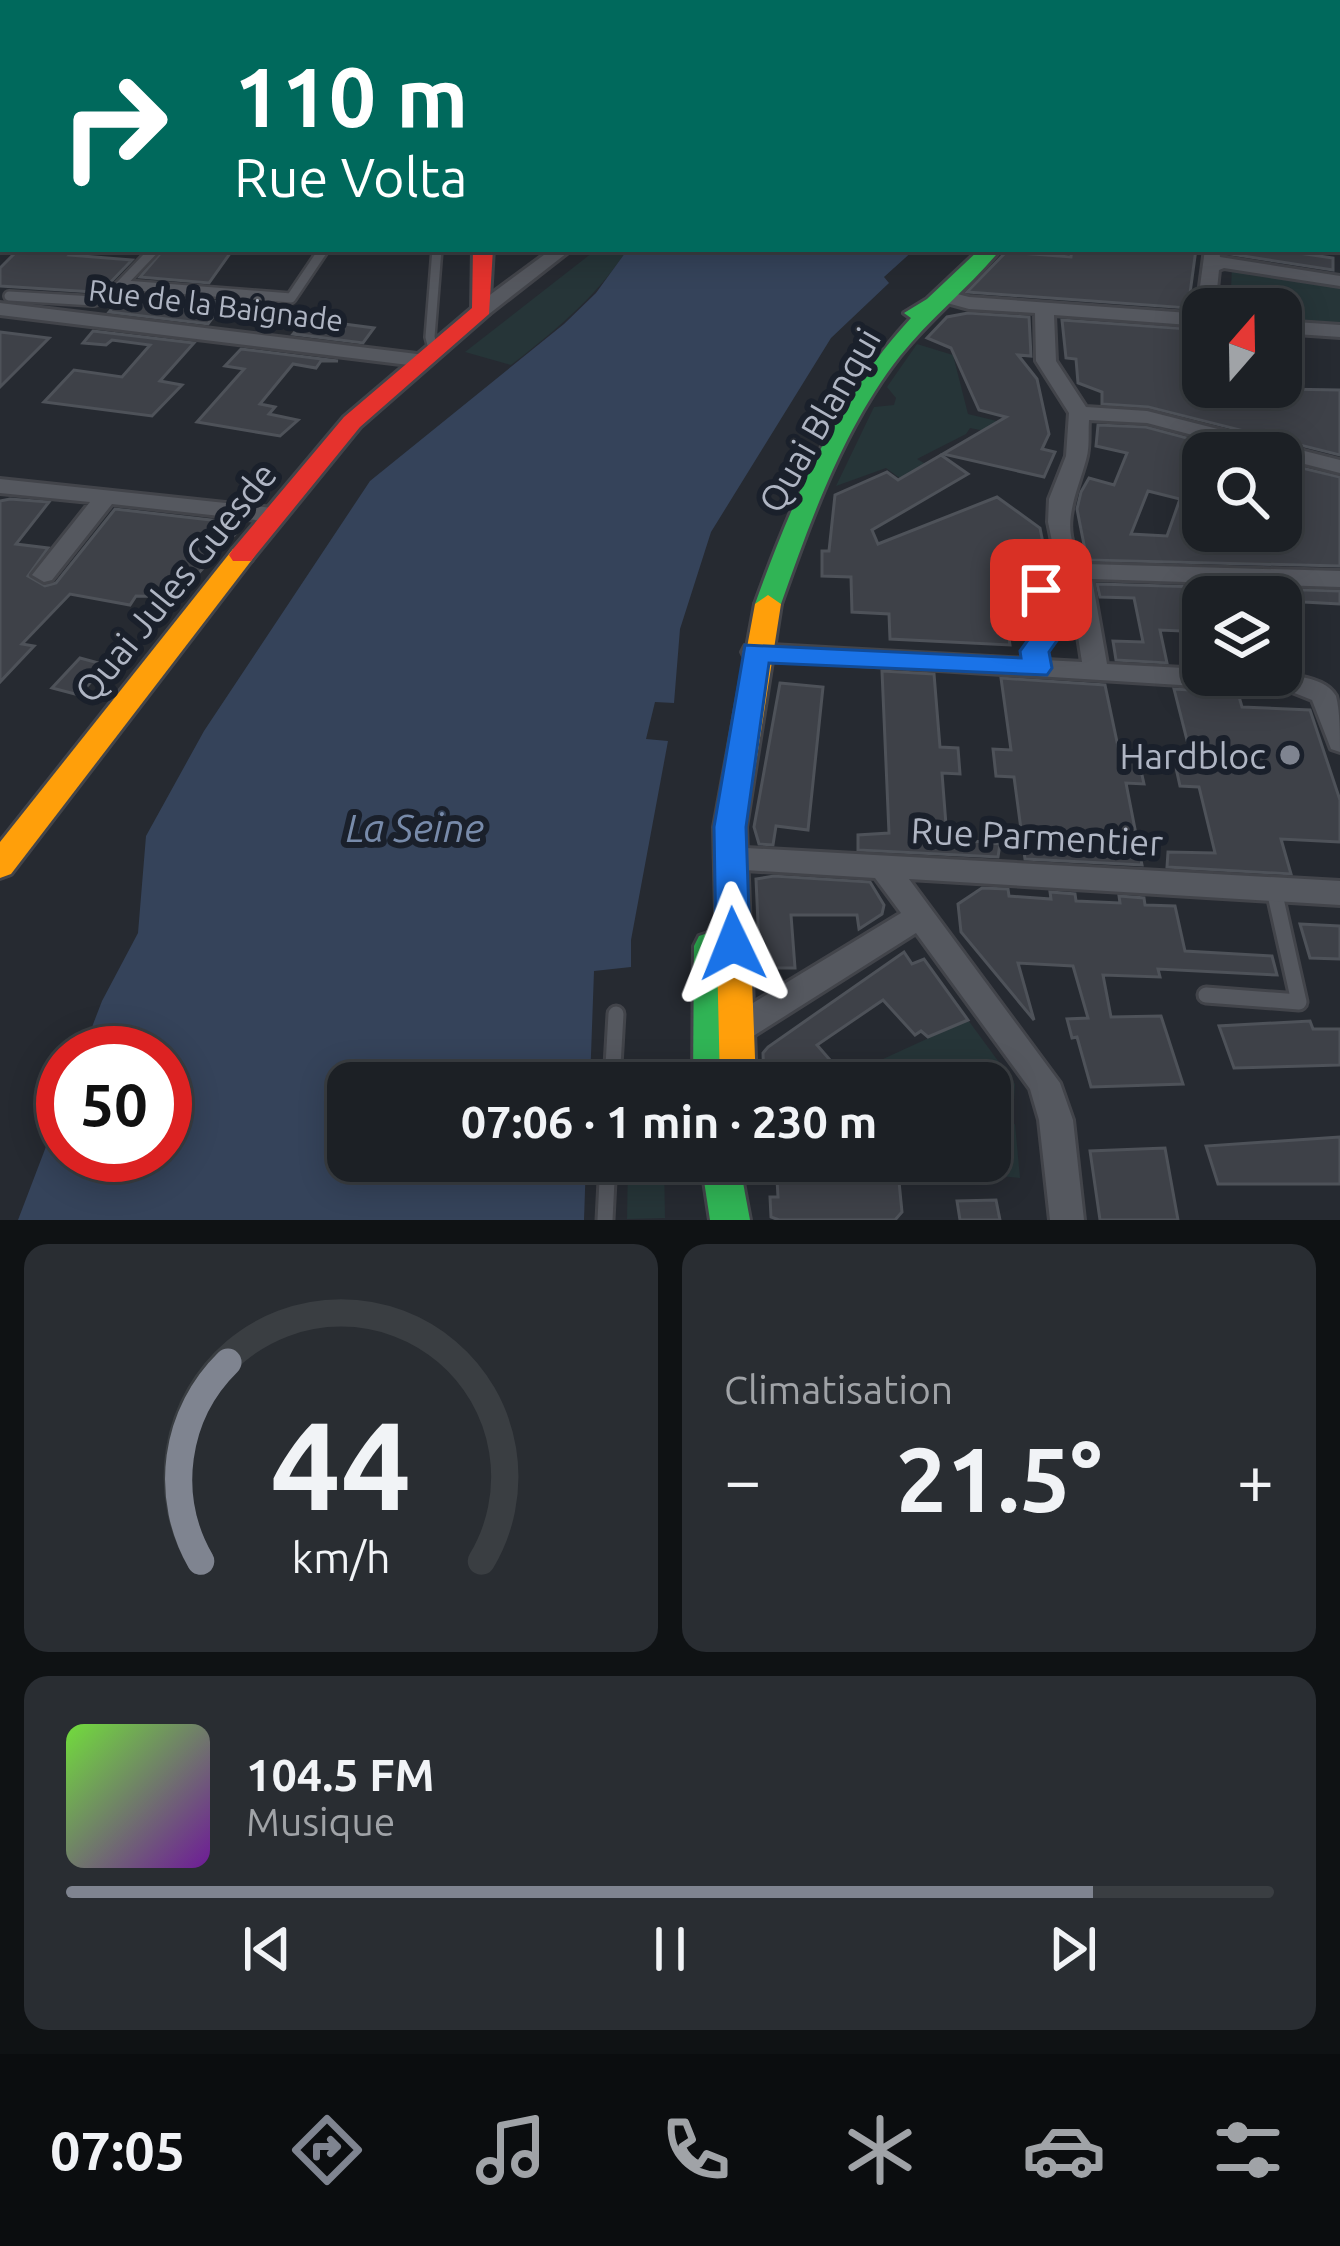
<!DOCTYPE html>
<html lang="fr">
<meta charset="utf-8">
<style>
:root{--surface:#1c2025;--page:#292d32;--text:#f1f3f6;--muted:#a0a3a7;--line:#3a3e42;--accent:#7f8490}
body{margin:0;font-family:Ubuntu,sans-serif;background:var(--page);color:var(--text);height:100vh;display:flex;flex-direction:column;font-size:45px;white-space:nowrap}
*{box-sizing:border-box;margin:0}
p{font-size:39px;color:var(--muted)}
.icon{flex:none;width:66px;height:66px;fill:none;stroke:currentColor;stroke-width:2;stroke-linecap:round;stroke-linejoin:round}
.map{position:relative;height:1220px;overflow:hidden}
.drawer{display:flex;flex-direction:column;gap:24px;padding:24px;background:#0f1214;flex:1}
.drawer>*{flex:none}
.hud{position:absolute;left:0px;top:0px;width:1341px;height:252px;box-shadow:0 6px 30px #0003,0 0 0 3px var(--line);background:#00695c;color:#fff;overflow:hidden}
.needle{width:78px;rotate:20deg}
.tools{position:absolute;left:1182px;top:288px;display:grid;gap:24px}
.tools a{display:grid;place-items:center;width:120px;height:120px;border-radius:24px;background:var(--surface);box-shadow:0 6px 30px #0003,0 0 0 3px var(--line);font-size:60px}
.speed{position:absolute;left:36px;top:1026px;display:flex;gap:24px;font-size:60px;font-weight:700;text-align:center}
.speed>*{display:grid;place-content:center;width:156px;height:156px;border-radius:50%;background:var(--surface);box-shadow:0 6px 30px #0003,0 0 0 3px var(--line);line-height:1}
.speed .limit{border:18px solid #d22;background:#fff;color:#111}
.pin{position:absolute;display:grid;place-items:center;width:102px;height:102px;color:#fff;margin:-51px;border-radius:24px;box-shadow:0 6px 18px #0006}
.me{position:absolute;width:132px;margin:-66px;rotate:358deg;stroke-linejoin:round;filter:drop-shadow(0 0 9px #0008)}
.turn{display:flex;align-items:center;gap:42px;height:252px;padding:0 36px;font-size:54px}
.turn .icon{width:156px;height:156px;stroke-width:2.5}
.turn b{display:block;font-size:84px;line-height:102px}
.big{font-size:90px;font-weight:700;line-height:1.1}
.drawer .card{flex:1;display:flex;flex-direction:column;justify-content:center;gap:18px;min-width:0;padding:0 42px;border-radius:24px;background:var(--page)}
.drawer .dial{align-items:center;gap:0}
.dial svg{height:312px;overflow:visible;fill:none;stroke:var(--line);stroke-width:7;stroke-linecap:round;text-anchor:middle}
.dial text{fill:var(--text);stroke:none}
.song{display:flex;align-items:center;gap:36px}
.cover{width:144px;height:144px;border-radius:18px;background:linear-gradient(135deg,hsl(100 70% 55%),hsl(280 70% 35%))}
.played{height:12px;border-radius:6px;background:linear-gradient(90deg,var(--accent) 85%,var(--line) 85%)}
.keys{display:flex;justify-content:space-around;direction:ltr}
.heat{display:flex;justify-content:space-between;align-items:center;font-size:66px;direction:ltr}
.drawer .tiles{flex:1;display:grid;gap:24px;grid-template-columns:1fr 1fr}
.card:last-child{grid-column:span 2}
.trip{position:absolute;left:327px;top:1062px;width:684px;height:120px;border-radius:24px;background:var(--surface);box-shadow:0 6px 30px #0003,0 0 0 3px var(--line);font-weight:700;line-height:120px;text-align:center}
.menu{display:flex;height:192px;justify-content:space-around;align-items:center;background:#0b0d0f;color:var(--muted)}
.menu .icon{width:84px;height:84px}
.menu .current{color:var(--accent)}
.menu b{font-size:54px;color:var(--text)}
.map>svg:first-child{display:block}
.green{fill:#263538}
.water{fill:#35435a}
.building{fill:#3e4148;stroke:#4e5259;stroke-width:3;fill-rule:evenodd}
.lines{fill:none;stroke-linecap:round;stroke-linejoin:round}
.lane-far2-casing{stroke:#42444a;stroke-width:14}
.lane-far1-casing{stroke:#42444a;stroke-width:18}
.lane-casing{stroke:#42444a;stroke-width:21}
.street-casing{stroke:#42444a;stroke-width:6}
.fast-casing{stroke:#42444a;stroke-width:6}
.slow-casing{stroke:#42444a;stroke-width:6}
.jam-casing{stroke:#42444a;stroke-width:6}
.lane-far2{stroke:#55585f;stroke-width:9}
.lane-far1{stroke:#55585f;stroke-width:12}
.lane{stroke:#55585f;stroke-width:15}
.street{fill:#55585f;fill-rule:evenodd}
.fast{fill:#30b455;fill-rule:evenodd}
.slow{fill:#ff9f0a;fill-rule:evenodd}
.jam{fill:#e5322d;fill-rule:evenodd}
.route{fill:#1a73e8;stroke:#114b97;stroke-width:3}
.poi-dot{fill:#7f8490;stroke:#1a202b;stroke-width:4.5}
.labels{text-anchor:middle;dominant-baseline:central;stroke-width:12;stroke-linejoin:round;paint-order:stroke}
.far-street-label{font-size:30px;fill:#afb5c3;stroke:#1a202b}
.street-label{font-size:36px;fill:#afb5c3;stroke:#1a202b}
.poi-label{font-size:36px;fill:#afb5c3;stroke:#1a202b;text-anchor:end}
.water-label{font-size:39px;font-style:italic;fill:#788baa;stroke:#1a202b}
</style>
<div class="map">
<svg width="1340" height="1220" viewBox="0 0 1340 1220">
<rect width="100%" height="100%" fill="#262a31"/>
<g class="green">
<path d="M597,249H628C596,297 556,330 511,365L465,352Z"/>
<polygon points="1232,266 1340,281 1340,325 1281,320 1281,309 1230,309"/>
<polygon points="917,344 953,355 968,414 1001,422 995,433 970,428 966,434 917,459 955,481 913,488 886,468 836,486 874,407 894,405 896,398 887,387"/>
<polygon points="968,1020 1015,1084 1014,1100 990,1101 990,1083 898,1083 883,1059"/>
<polygon points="1015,1124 1020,1178 967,1173 953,1161 990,1161 990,1129"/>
<polygon points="628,1161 664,1161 665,1218 627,1219"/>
</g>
<polygon class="water" points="628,249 915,249 884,277 889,283 831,338 711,532 680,629 674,703 655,702 646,739 668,741 631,940 631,967 594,971 590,1083 348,1083 348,1161 586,1161 584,1220 18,1220 63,1102 63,1155 165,1155 165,1053 82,1053 102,1001 138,933 146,836 204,731 370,481 564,324 596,293"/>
<g class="building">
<polygon points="19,249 75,251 70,255 132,260 104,289 93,292 0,286 0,268"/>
<polygon points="164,249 188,249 231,252 209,283 140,277"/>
<polygon points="1072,249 1196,249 1188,308 967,292 1006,252 1071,257"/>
<polygon points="1224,249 1271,249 1333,258 1333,270 1224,253"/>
<polygon points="124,294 224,302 208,324 109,312"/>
<polygon points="968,313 1029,317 1031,356 1018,355 1037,379 1049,434 1042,449 1055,452 1044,477 943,454 1006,417 979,410 951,348 927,338 947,317"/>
<polygon points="306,319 374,328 363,343 293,334"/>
<polygon points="1062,320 1203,330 1203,390 1278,396 1280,389 1340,390 1340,455 1148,407 1102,404 1102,392 1078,383 1076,359 1066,358"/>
<polygon points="93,331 194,343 160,381 182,385 152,416 44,402 74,370 122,377 150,345 112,340 106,345 83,343"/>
<polygon points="0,332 49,338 0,387"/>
<polygon points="241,349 338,361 321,361 316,368 293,364 260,404 275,407 269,414 298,420 280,436 197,422 244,369 225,366"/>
<path d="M1098,425L1146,427L1243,453H1203V537L1223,538L1226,545L1255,547L1260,531H1281V463L1340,477V566L1087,560L1077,509L1081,492L1089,478L1114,485L1127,453L1096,446ZM1148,491L1180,499L1167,536L1131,534Z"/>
<polygon points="941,455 968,474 872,530 878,544 997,497 1040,528 1050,578 1015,575 1006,579 1016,632 1008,631 1010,645 890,639 889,614 852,612 851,577 822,576 822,551 829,551 835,495 887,472 898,480"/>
<polygon points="10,499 49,502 16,544 48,548 28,576 45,586 56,583 115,509 237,523 241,528 176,597 136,596 130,605 70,594 22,644 34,646 0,682 0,501"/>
<polygon points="1097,584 1340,591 1340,604 1304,602 1302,596 1281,603 1281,597 1203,597 1203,632 1160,630 1167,663 1116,660 1113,641 1143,642 1134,598 1100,597"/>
<polygon points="80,658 106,665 79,695 52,688"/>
<polygon points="882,671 934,674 940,747 958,748 960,774 942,773 947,838 1000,844 998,857 858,850 858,835 889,833"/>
<polygon points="1001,678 1105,685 1120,756 1138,757 1144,784 1126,783 1142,865 1025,859 1014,777 996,776 993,749 1011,750"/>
<polygon points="780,683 823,687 808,830 776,826 773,845 759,844 754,827"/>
<polygon points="1174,689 1238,693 1242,707 1310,710 1340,800 1340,842 1281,839 1291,874 1167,867 1168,852 1215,853 1199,787 1180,786 1174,759 1192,760"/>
<polygon points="774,876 870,882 884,905 882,914 859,929 857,915 791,915 795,968 760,968 756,879"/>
<polygon points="982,888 1008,889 1009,896 1051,899 1050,892 1075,894 1076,901 1120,903 1119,896 1144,898 1145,905 1175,906 1185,951 1272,956 1277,975 1158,969 1160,977 1103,975 1111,1017 1161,1016 1183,1084 1091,1087 1077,1037 1072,1038 1067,1019 1088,1018 1073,966 1018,963 1034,1020 961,932 958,904"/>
<polygon points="1300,924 1340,926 1340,959 1310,958"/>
<polygon points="904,952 912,964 924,959 968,1020 928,1037 921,1031 915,1035 883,1000 817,1045 850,1083 764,1083 763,1053 768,1047"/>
<polygon points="1310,1021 1313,1029 1340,1029 1340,1065 1234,1068 1219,1026"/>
<polygon points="1340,1137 1340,1184 1218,1184 1206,1146"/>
<polygon points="1165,1148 1178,1220 1100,1220 1090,1151"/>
<polygon points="776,1161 897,1161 902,1212 895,1220 779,1220 771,1217 770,1197 778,1197"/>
<polygon points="996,1200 1000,1220 960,1220 957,1201"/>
</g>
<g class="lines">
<g class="lane-far2-casing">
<g id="lane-far2">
<polyline points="125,285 291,298 324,249"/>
<polyline points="9,296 94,301 109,297 155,249"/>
<polyline points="434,352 430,337 437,249"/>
</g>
</g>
<g class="lane-far1-casing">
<polyline id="lane-far1" points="1015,585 1041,589 1047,635 1034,651 1037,668"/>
</g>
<g class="lane-casing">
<g id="lane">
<polyline points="1206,995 1299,1002 1274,890"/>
<polyline points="612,1083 616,1014"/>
<polyline points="605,1220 608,1161"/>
</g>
</g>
<g class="street-casing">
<g id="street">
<polygon points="1271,0 1285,0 1269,3"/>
<rect x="0" y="14" width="3" height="8"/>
<rect x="0" y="51" width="3" height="8"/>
<rect x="1338" y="98" width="2" height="8"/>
<polygon points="552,249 572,249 489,314 475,314 475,306"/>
<polygon points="1205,249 1219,249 1220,257 1340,276 1340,286 1224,268 1219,270 1215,309 1199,313 1197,309"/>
<path d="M942,290L969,297L1203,314V326L1054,315L1056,361L1086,407L1147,411L1340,460V473L1281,458V453H1261L1147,423L1089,420C1088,433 1090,447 1086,460C1077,494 1056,532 1085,564L1340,571V587L1092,579L1107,664L1203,669V675C1235,675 1320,665 1336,696C1340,711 1340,734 1340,752L1331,749L1312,700L1292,692L745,658L742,652L745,646L754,644L1082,662L1068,573L1056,561L1048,522L1049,499L1066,456L1069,413L1036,361L1035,313L969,309L936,300L933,296Z"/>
<polygon points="0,303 425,355 435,361 425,367 0,315"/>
<polygon points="1281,321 1340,325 1340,337 1281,333"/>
<polygon points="0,479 273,508 284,515 273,522 112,504 52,580 44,582 32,575 90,502 0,493"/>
<polygon points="729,847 1340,881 1340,905 909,879 1060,1083 1073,1120 1084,1220 1050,1220 1039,1120 1030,1089 916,933 747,1040 736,1044 725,1040 720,1030 725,1020 901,913 875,878 729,869 719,866 715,858 719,850"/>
</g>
</g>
<g class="fast-casing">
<g id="fast">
<rect x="492" y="0" width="14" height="3"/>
<polygon points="3,109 3,121 0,122 0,110"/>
<path d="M980,249H1001C970,287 931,317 900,356C844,427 811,519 781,604L778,610H758L755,604C792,501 836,399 911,318L904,313L927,299Z"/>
<polygon points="711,932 723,936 728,946 729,1083 693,1083 694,946 699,936"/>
<polygon points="701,1161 739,1161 750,1220 710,1220"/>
</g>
</g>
<g class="slow-casing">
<g id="slow">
<polygon points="242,547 255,555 251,561 11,874 0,878 0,842 233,549"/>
<polygon points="768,595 781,604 746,827 756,1083 720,1083 714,827 755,604"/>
</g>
</g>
<g class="jam-casing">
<polygon id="jam" points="473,249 493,249 489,314 360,427 251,561 233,561 229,555 233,549 344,417 472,308"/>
</g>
<use href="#lane-far2" class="lane-far2"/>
<use href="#lane-far1" class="lane-far1"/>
<use href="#lane" class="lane"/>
<use href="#street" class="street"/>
<use href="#fast" class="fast"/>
<use href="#slow" class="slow"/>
<use href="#jam" class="jam"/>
</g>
<polygon class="route" points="1041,581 1055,590 1061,635 1049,652 1052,668 1047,675 769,663 746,827 750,944 745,954 733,958 721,954 716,944 714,827 745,645 1021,658 1020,651 1033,633 1028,590"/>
<circle class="poi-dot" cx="1290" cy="755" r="12"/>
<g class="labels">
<g class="far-street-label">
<text transform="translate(216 305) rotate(7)">Rue de la Baignade</text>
</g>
<g class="street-label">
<text transform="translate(819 420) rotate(-60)">Quai Blanqui</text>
<text transform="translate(175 582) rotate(-51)">Quai Jules Guesde</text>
<text transform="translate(1037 836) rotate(3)">Rue Parmentier</text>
</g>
<g class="poi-label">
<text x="1266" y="755">Hardbloc</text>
</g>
<g class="water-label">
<text x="415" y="827">La Seine</text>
</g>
</g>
</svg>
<div class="tools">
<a><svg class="needle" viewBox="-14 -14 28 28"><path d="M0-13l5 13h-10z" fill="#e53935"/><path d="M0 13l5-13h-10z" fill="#a0a3a7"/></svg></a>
<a><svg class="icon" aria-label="search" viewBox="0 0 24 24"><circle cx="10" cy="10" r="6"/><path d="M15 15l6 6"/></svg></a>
<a><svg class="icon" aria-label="layers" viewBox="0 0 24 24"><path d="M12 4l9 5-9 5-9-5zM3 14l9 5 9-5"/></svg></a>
</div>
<div class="speed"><div class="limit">50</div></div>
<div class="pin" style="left:1041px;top:590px;background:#d93025"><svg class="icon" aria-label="arrive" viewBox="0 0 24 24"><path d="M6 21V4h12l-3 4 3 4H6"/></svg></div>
<svg class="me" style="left:733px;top:944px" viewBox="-20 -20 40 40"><path d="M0-17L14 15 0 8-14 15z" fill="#1a73e8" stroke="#fff" stroke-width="4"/></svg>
<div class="trip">07:06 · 1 min · 230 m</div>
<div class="hud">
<div class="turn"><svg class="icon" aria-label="right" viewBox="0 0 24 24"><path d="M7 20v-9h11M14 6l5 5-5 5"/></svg><div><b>110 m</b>Rue Volta</div></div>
</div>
</div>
<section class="drawer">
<div class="tiles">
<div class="card dial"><svg viewBox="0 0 100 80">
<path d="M14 69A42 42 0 1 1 86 69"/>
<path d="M14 69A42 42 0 0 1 21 18" stroke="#7f8490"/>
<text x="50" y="56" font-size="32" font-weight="700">44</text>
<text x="50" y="72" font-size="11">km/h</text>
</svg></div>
<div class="card"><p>Climatisation</p>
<div class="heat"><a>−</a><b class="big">21.5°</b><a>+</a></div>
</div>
<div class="card">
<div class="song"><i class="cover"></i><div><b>104.5 FM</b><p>Musique</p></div></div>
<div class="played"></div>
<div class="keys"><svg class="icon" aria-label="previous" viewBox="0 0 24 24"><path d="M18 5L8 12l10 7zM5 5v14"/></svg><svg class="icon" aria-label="pause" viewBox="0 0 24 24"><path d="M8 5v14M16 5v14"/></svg><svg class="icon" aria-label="next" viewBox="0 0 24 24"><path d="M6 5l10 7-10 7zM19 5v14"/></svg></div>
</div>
</div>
</section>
<nav class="menu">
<b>07:05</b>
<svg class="icon current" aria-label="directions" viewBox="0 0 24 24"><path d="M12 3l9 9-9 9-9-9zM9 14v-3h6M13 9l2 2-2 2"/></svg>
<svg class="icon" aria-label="music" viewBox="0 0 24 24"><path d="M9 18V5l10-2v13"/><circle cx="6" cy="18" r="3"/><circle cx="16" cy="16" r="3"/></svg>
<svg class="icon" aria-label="phone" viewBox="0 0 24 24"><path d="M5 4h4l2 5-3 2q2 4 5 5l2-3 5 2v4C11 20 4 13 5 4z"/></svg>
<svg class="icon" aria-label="climate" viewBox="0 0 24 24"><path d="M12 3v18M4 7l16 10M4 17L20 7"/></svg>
<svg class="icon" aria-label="car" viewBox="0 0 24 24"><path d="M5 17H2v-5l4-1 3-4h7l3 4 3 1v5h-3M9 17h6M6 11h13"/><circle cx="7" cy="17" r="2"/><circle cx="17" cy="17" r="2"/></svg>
<svg class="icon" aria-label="filters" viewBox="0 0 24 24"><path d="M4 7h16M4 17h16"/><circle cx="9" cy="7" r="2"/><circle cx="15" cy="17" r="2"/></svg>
</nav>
